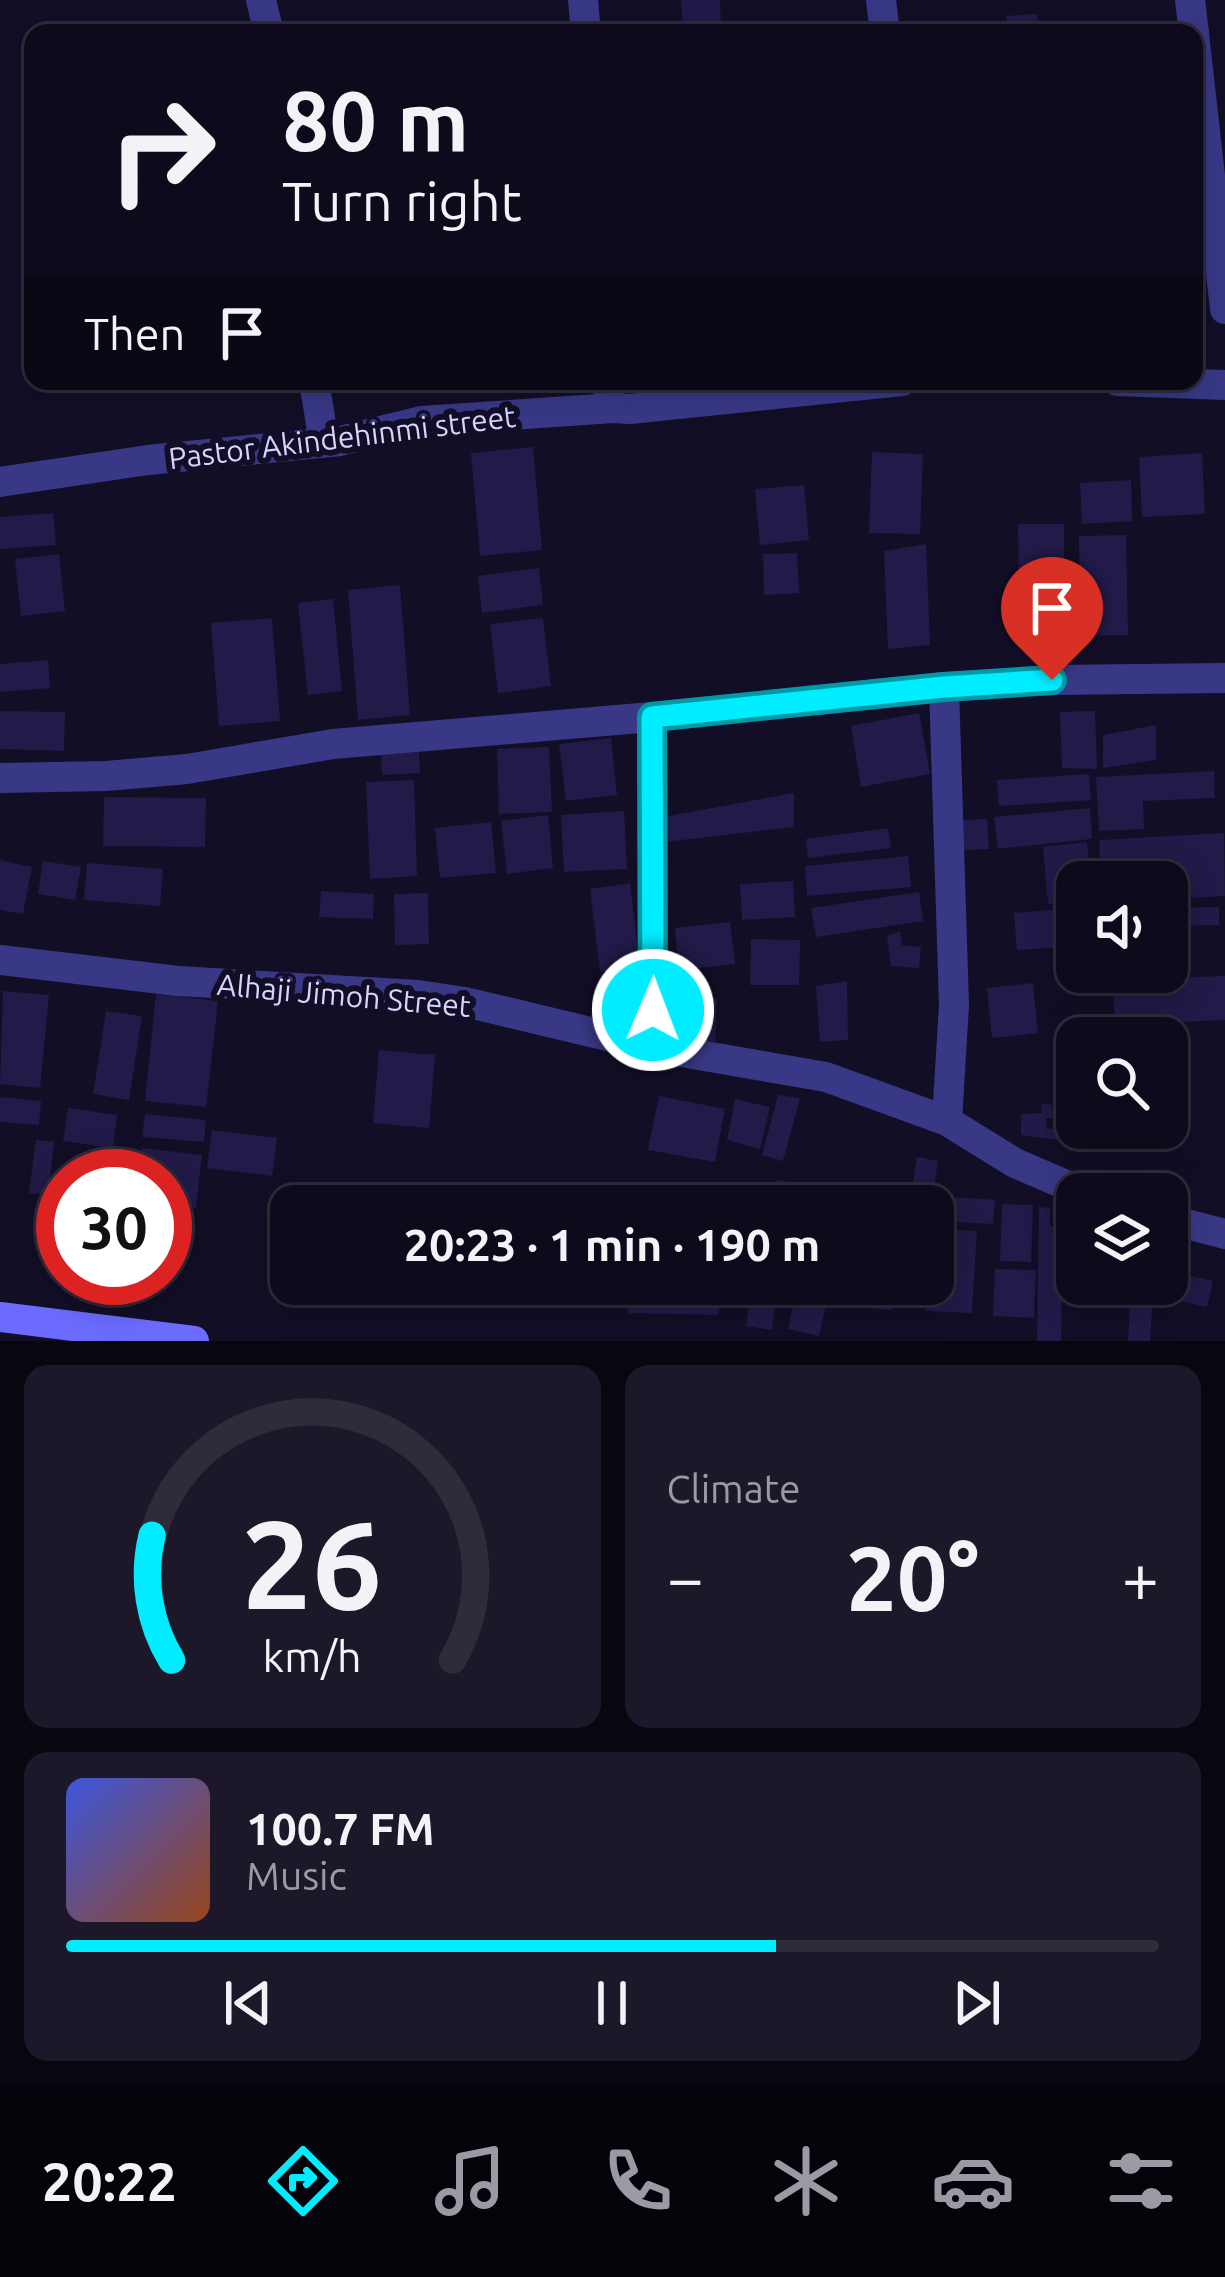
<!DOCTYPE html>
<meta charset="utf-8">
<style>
:root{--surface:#0e0a1c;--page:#1c1829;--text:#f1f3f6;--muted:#9b9aa3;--line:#2e2b3b;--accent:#00ecff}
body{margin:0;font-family:Ubuntu,sans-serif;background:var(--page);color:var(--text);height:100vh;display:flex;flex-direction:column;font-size:45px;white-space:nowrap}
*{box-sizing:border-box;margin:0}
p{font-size:39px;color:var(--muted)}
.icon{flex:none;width:66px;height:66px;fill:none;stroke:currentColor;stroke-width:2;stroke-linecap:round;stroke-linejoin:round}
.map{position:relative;height:1341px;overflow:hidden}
.drawer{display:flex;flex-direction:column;gap:24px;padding:24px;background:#08060f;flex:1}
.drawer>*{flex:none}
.banner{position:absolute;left:24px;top:24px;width:1179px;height:366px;border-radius:24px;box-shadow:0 6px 30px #0003,0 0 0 3px var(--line);background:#0e0a1c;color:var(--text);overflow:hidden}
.tools{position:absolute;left:1056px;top:861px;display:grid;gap:24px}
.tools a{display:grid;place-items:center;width:132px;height:132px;border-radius:24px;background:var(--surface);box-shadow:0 6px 30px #0003,0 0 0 3px var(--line);font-size:60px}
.speed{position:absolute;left:36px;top:1149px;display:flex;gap:24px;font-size:60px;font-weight:700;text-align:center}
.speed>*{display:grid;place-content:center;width:156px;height:156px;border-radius:50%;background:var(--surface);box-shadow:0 6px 30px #0003,0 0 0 3px var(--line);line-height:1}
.speed .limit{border:18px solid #d22;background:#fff;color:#111}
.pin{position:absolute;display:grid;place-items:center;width:102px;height:102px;color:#fff;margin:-123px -51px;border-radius:50% 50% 50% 0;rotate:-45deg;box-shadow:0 0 12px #0007}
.pin .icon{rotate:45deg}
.me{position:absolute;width:132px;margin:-66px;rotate:1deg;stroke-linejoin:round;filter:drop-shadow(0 0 9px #0008)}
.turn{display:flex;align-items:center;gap:42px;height:252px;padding:0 60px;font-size:54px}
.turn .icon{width:156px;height:156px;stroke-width:2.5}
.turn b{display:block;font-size:84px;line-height:102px}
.then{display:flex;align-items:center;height:114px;padding:0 60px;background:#0003;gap:24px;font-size:45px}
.big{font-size:90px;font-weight:700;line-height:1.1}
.drawer .widget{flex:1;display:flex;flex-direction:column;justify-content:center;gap:18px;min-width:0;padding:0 42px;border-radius:24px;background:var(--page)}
.drawer .dial{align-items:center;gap:0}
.dial svg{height:312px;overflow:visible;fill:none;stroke:var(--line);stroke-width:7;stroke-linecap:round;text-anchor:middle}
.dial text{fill:var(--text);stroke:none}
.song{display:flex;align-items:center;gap:36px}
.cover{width:144px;height:144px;border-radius:18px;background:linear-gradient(135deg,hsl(230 70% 55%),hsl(20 70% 35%))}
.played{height:12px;border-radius:6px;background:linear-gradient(90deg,var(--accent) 65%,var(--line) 65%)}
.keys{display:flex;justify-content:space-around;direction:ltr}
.heat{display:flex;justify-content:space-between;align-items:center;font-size:66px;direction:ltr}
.drawer .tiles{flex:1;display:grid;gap:24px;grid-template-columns:1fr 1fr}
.widget:last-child{grid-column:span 2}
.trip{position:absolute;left:270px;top:1185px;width:684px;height:120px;border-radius:24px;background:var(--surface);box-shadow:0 6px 30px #0003,0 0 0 3px var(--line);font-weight:700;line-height:120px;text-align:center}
.tab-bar{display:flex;height:192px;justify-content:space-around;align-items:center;background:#06040b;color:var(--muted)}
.tab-bar .icon{width:84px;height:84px}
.tab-bar .on{color:var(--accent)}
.tab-bar b{font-size:54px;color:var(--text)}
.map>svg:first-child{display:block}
.building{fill:#221a48}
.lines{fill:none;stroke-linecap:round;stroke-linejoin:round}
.street{stroke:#393887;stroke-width:30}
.secondary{stroke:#6b6bff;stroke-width:30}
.route-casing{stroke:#0099a6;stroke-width:30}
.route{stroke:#00ecff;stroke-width:21}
.labels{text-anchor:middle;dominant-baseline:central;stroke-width:12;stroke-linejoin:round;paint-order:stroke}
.street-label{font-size:30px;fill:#d7d4ff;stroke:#120e26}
</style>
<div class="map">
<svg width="1225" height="1341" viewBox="0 0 1225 1341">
<rect width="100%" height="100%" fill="#120e26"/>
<g class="building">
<polygon points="681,0 720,0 721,24 683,26"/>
<polygon points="1037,14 1038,33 1007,33 1006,16"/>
<polygon points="461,381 517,381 518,387 462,392"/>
<polygon points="533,447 542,550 480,556 471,453"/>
<polygon points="872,452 923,454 920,534 869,533"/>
<polygon points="1202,453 1205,514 1142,517 1139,457"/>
<polygon points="1131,480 1132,521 1082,524 1080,483"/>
<polygon points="804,485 809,540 760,545 755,489"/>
<polygon points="53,513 56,545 0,549 0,517"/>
<polygon points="1018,524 1064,524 1064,592 1019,593"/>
<polygon points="1126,535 1128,635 1080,636 1079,536"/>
<polygon points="926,544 930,645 888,649 884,551"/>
<polygon points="797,553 799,593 764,595 763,554"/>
<polygon points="59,554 65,611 21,616 15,559"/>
<polygon points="539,568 543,605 482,613 478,576"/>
<polygon points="400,585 410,715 358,720 348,590"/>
<polygon points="333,599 342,691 308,695 298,603"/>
<polygon points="272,618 280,721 219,726 211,623"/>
<polygon points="543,618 551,686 498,693 490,624"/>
<polygon points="48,660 50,688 0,692 0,664"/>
<polygon points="0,711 65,712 64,751 0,749"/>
<polygon points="1095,711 1097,769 1062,768 1060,712"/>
<polygon points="919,713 930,774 861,787 851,726"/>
<polygon points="1156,725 1156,760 1103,768 1103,735"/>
<polygon points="611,738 617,795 566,801 559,744"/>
<polygon points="549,747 552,812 499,814 497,749"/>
<polygon points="419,752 420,773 382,775 381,754"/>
<polygon points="1214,771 1215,798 1143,801 1144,829 1099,831 1096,777"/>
<polygon points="1089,774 1091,800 999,806 997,780"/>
<polygon points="414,780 417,876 370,879 366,782"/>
<polygon points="794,793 794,827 664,842 663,817"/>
<polygon points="104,797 206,798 205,847 103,846"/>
<polygon points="1090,808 1092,839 998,849 994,817"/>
<polygon points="624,811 627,869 564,872 561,815"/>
<polygon points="548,815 553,868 507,874 501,821"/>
<polygon points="987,819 989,849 963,850 962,820"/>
<polygon points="491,822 496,873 440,878 435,828"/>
<polygon points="888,828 891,848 808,858 806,839"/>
<polygon points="1224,833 1225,896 1167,899 1167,882 1101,882 1099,840"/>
<polygon points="1087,842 1091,882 1077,882 1077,901 1048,904 1043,847"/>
<polygon points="908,856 911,887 807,896 805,866"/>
<polygon points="0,860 32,867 23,914 0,910"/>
<polygon points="43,861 81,867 75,900 38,894"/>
<polygon points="87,863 163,869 160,906 84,900"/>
<polygon points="793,881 795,917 742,920 740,884"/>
<polygon points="630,883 640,967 600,972 590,889"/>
<polygon points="321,891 374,894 373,919 319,917"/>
<polygon points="919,892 923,921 816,937 811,908"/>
<polygon points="428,893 429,944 395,945 394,894"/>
<polygon points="1219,907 1219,925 1167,926 1167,908"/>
<polygon points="1077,908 1077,946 1017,950 1014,913"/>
<polygon points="730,922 735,964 679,970 675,928"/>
<polygon points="900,931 902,945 921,947 919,968 891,966 887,936"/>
<polygon points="751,939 800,940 799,985 750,985"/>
<polygon points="1225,976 1225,1020 1115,1025 1113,980"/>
<polygon points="847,981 848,1040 820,1042 816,986"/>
<polygon points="1033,983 1038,1033 992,1038 987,988"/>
<polygon points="3,991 49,995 40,1088 0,1084"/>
<polygon points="156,994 218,1001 206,1107 145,1101"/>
<polygon points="677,997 717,998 715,1042 675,1040"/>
<polygon points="106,1011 142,1016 129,1100 93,1094"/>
<polygon points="1173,1048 1176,1106 1167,1107 1167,1049"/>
<polygon points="379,1050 435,1055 429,1128 373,1123"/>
<polygon points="778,1095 800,1098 783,1161 762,1155"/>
<polygon points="659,1096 725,1109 715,1162 648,1150"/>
<polygon points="0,1097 41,1101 39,1125 0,1122"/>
<polygon points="735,1099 770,1107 760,1149 727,1140"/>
<polygon points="1041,1103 1052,1105 1053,1118 1046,1118 1047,1129 1061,1128 1059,1140 1021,1135 1021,1114 1042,1113"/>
<polygon points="68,1108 117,1115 113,1148 63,1141"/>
<polygon points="145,1114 206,1120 204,1142 142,1137"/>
<polygon points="212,1130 277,1138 272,1176 207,1168"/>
<polygon points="36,1140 54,1142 48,1195 29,1193"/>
<polygon points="142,1148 202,1155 196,1208 165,1204 165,1176 138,1176"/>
<polygon points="917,1157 938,1161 931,1206 909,1206"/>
<polygon points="777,1180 806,1185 802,1206 773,1206"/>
<polygon points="935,1196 995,1200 993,1224 933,1221"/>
<polygon points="1002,1204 1033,1205 1031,1262 1000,1261"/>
<polygon points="1039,1207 1050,1208 1050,1225 1063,1235 1061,1341 1037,1341"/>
<polygon points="165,1220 195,1226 189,1255 165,1250"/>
<polygon points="933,1229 977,1231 972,1313 926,1311 928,1284 933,1284"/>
<polygon points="995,1269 1036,1270 1034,1318 993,1316"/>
<polygon points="1186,1275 1213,1281 1207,1307 1180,1301"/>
<polygon points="629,1284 727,1284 718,1315 628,1313"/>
<polygon points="831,1284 895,1284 893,1310 830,1305"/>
<polygon points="1131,1284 1154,1284 1150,1341 1128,1341"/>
<polygon points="750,1296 776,1299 772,1330 746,1326"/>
<polygon points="795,1298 826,1305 819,1336 788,1329"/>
</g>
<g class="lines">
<g class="street">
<polyline points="261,0 269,33"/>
<polyline points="583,0 586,33"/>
<polyline points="881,0 885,33"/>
<polyline points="1190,0 1194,33"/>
<polyline points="1194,34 1225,309"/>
<polyline points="314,381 324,442"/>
<polyline points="606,381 613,408 630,409 902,381"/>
<polyline points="1118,381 1225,385"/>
<polyline points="0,482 148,460 340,441 421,421 613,408"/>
<polyline points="944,687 954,1005 947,1121"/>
<polyline points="652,717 653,1047"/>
<polyline points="0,778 106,776 187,769 333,744 652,717 944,687 1052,680 1225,678"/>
<polyline points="0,960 178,981 418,995 465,1002 653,1047 826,1077 947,1121 1015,1163 1087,1194"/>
<polyline points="1167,1219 1225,1234"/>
</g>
<polyline class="secondary" points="0,1317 194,1341"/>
</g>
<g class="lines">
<g class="route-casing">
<polyline id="route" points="653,1010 652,717 944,687 1052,680"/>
</g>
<use href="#route" class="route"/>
</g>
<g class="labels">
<g class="street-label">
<text transform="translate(342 437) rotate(-7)">Pastor Akindehinmi street</text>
<text transform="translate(344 995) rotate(5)">Alhaji Jimoh Street</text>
</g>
</g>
</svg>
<div class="tools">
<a><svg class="icon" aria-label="sound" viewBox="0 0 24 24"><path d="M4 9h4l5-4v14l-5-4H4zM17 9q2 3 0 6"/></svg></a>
<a><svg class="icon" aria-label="search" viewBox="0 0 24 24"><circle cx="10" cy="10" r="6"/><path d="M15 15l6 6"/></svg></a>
<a><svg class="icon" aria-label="layers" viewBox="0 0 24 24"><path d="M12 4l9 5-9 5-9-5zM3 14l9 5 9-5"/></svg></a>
</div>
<div class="speed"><div class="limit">30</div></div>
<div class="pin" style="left:1052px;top:680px;background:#d93025"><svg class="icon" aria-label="arrive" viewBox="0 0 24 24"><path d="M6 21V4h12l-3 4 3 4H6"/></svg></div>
<svg class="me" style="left:653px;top:1010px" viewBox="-20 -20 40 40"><circle r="17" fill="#00ecff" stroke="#fff" stroke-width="3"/><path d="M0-11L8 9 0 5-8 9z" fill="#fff"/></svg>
<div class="trip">20:23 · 1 min · 190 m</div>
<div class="banner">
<div class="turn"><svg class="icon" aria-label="right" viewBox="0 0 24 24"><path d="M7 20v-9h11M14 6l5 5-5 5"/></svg><div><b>80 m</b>Turn right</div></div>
<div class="then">Then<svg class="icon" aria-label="arrive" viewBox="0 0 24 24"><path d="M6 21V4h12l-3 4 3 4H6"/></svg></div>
</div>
</div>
<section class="drawer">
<div class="tiles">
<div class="widget dial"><svg viewBox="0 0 100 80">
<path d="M14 69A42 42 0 1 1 86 69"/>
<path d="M14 69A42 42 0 0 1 9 37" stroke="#00ecff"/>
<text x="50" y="56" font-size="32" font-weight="700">26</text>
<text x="50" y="72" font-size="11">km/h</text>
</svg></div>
<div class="widget"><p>Climate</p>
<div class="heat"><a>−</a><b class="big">20°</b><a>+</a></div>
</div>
<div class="widget">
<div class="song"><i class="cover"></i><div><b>100.7 FM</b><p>Music</p></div></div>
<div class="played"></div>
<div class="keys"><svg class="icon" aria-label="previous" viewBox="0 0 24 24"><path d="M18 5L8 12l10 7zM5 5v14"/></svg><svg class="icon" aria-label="pause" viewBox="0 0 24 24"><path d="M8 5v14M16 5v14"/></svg><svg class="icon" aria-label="next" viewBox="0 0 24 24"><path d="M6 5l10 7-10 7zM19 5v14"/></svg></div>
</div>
</div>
</section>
<nav class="tab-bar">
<b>20:22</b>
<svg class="icon on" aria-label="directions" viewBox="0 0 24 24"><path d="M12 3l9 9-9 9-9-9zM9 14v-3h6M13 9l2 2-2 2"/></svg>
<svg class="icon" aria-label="music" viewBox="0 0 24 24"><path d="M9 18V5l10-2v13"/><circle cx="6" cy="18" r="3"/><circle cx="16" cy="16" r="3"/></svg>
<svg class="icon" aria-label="phone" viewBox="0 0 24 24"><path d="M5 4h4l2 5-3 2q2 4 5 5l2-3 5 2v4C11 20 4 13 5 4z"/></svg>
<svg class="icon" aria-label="climate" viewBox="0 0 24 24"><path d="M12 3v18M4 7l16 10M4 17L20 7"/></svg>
<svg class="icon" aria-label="car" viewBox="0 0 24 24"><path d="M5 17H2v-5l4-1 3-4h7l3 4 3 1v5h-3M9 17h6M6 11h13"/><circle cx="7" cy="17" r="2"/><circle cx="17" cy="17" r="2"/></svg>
<svg class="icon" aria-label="filters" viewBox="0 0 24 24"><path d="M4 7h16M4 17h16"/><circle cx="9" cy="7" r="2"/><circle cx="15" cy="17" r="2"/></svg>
</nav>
